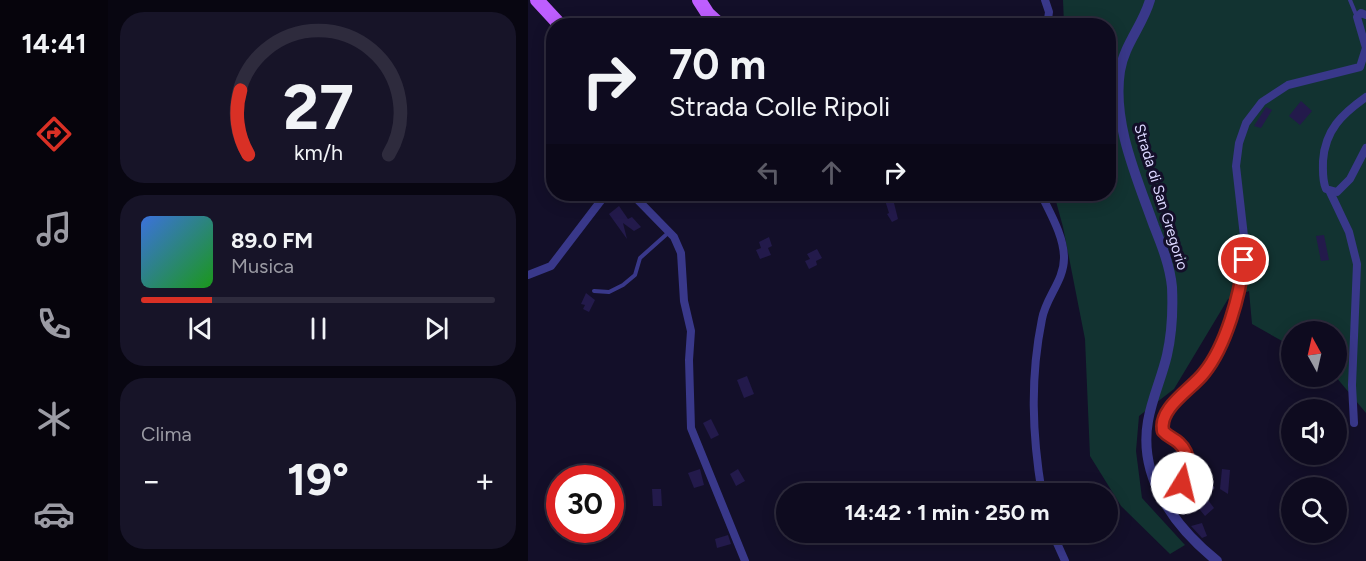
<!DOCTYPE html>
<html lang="it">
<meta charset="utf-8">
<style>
:root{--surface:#0e0b1f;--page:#171428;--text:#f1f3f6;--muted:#9b9ba4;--line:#2e2b3d;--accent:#d93025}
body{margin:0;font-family:Figtree,sans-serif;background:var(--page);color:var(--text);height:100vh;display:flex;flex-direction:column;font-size:22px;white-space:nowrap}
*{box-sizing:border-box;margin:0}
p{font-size:20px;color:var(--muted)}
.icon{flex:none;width:33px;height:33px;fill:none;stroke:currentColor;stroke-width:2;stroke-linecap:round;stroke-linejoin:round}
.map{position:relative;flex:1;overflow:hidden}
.drawer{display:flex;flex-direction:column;gap:12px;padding:12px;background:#080611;width:420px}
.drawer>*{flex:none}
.banner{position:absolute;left:18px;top:18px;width:570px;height:183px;border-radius:24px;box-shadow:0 3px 15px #0003,0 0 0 2px var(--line);background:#0e0b1f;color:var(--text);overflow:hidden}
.needle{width:39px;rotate:352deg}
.buttons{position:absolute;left:753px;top:321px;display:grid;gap:12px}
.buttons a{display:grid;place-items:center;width:66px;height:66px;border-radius:50%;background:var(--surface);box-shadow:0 3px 15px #0003,0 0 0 2px var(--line);font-size:30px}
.speed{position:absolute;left:18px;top:465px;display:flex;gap:12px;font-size:30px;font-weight:700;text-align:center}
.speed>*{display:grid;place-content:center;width:78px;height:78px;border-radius:50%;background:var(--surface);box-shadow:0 3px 15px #0003,0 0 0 2px var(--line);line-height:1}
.speed .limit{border:9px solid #d22;background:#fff;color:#111}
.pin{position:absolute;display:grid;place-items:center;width:51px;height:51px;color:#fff;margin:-26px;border:3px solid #fff;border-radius:50%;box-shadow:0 2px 6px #0007}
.me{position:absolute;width:66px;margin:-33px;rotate:9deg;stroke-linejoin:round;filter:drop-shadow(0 0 4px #0008)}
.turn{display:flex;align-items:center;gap:21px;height:126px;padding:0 24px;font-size:27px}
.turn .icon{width:78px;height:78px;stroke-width:2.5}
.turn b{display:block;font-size:42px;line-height:51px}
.lanes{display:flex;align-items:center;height:57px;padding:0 24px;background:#0003;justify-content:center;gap:30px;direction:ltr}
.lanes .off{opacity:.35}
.big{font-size:45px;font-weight:700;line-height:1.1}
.drawer .tile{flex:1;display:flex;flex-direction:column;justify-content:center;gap:9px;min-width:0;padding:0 21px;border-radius:24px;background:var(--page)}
.drawer .dial{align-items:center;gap:0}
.dial svg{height:156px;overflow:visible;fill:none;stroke:var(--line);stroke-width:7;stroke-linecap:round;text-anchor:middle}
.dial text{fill:var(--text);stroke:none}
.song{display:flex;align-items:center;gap:18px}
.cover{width:72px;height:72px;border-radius:9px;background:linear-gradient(135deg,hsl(220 70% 55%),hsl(120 70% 35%))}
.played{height:6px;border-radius:3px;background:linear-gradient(90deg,var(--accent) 20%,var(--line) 20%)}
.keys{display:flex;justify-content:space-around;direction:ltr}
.heat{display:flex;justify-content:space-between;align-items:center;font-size:33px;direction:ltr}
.trip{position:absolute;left:248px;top:483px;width:342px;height:60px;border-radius:30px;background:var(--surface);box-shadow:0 3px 15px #0003,0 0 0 2px var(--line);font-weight:700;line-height:60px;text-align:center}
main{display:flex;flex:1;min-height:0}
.tabs{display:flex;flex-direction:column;width:108px;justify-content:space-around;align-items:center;background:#06040c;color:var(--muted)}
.tabs .icon{width:42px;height:42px}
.tabs .current{color:var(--accent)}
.tabs b{font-size:27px;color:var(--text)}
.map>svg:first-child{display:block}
.green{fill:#123331}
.building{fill:#231a4b}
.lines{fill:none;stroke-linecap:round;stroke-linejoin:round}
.service{stroke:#39388a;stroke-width:4}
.minor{stroke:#39388a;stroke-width:8}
.tertiary{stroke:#39388a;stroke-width:10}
.primary{stroke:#be5eff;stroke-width:14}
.route-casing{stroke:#8d1f18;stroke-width:15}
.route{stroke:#d93025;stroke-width:10}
.labels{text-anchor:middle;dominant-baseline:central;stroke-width:6;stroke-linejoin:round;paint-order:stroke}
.street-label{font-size:15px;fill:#dbd7ff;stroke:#130f29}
</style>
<main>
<nav class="tabs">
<b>14:41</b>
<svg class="icon current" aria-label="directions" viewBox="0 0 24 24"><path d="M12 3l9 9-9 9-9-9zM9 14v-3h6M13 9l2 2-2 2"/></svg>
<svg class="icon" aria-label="music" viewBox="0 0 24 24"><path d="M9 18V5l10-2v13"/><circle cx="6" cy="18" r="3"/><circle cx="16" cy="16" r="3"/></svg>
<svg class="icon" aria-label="phone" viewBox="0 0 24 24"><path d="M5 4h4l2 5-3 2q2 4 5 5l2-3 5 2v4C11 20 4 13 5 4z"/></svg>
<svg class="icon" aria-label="climate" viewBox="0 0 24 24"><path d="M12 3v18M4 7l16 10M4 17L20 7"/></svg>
<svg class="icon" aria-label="car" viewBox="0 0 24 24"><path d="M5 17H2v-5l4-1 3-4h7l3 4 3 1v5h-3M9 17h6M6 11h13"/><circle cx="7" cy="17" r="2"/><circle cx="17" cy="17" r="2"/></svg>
</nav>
<section class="drawer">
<div class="tile dial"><svg viewBox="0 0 100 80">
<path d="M14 69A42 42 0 1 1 86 69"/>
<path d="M14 69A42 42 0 0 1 10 36" stroke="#d93025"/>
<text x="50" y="56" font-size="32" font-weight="700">27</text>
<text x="50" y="72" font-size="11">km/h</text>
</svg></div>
<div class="tile">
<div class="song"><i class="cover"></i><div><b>89.0 FM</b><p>Musica</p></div></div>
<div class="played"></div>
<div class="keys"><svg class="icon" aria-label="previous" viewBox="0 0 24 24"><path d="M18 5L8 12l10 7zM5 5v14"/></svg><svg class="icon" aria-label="pause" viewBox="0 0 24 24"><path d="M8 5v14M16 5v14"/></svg><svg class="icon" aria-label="next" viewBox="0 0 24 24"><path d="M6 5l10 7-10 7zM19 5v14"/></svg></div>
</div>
<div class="tile"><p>Clima</p>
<div class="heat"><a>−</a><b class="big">19°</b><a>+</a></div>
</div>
</section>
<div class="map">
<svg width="838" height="561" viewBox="0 0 838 561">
<rect width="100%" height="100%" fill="#130f29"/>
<polygon class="green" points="535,0 838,0 838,413 808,377 808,332 764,332 763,346 724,324 721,291 700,299 646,389 611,416 608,451 614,498 657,545 642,554 593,506 562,456 557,339 535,227 526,194 580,194 580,26 536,25"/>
<g class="building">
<polygon points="773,101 784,111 772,125 761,116"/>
<polygon points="738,107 744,110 733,128 726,126"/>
<polygon points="355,194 366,194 368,197 366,203 370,219 364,222 359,214 361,213"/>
<polygon points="91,206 100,219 104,217 113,227 106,231 95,223 99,239 81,214"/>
<polygon points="796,235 801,260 793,261 788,236"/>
<polygon points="241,237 244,246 240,248 243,255 232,259 228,250 233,248 231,242"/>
<polygon points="289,249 294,258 288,261 289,265 281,269 277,261 282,259 279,254"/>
<polygon points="58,293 67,300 61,312 55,309 57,305 53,304"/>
<polygon points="219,376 226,394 216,398 209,380"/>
<polygon points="183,419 191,435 183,439 175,423"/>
<polygon points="172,469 176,485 166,488 160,473"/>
<polygon points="210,469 217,481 208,486 202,474"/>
<polygon points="694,469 702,470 700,494 692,489"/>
<polygon points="676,474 687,488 677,496 686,508 677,516 668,505 656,515 646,501 650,498 653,502 663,495 658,489"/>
<polygon points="124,489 133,489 134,506 125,506"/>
<polygon points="674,523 679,536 674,538 663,526"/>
<polygon points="200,535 203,544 189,548 187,539"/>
</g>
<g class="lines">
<g class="service">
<polyline points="822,0 829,17"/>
<polyline points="66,291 81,292 95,285 107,275 112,258 140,233"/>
</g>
<g class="minor">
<polyline points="517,0 521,12 519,26"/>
<path d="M838,97C814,114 797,130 795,161C795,171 794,180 798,189L809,192L822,179L838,148"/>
<polyline points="802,192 821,232 829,264 824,385 826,423"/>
<polyline points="104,194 146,237 153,253 156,301 163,331 161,360 163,428 217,561"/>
<path d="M513,194C522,213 536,236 536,258C536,281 518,297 514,319C502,378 504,434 514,494"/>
<polyline points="0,275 23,266 78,194"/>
<path d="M634,499C653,488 673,463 651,443C646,438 640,437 635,431V422L639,412L675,375L687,356L711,289L717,245L708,166L711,143L718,123L734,102L760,85L832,67L838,48L829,17L833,13L838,15"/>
<polyline points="524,532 537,561"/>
</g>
<path class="tertiary" d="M622,0C615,25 596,45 592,71C584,123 609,178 626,226C634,246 642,266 644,287C645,309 644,333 639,355C634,377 624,398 620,421C610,478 647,527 689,561"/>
<g class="primary">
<polyline points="9,0 33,26"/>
<polyline points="171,0 180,14 193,26"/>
</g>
</g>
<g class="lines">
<g class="route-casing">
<path id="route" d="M654,483C662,471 663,454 651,443C646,438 640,437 635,431C630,408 664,389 676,373C698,346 712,295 716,260"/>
</g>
<use href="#route" class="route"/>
</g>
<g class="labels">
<g class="street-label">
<text transform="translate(633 197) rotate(73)">Strada di San Gregorio</text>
</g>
</g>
</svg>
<div class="buttons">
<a><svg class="needle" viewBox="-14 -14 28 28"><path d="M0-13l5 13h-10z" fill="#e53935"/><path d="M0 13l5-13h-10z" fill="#9b9ba4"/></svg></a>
<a><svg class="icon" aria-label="sound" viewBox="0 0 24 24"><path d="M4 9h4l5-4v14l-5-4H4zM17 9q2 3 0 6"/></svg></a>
<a><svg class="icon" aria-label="search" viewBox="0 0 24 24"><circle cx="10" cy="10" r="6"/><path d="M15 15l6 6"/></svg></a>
</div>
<div class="speed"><div class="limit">30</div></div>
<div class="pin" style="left:716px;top:260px;background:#d93025"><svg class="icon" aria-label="arrive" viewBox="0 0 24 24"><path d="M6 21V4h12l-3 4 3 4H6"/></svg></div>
<svg class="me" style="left:654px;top:483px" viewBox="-20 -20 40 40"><circle r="19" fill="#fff"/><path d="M0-13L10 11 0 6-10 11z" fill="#d93025"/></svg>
<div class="trip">14:42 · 1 min · 250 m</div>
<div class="banner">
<div class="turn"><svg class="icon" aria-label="right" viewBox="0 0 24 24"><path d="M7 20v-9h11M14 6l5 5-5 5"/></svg><div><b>70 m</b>Strada Colle Ripoli</div></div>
<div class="lanes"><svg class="icon off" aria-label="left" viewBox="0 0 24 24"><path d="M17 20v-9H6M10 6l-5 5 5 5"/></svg><svg class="icon off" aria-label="ahead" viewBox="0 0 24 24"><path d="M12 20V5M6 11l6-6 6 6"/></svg><svg class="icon" aria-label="right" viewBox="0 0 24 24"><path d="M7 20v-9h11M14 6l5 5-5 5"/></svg></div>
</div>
</div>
</main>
